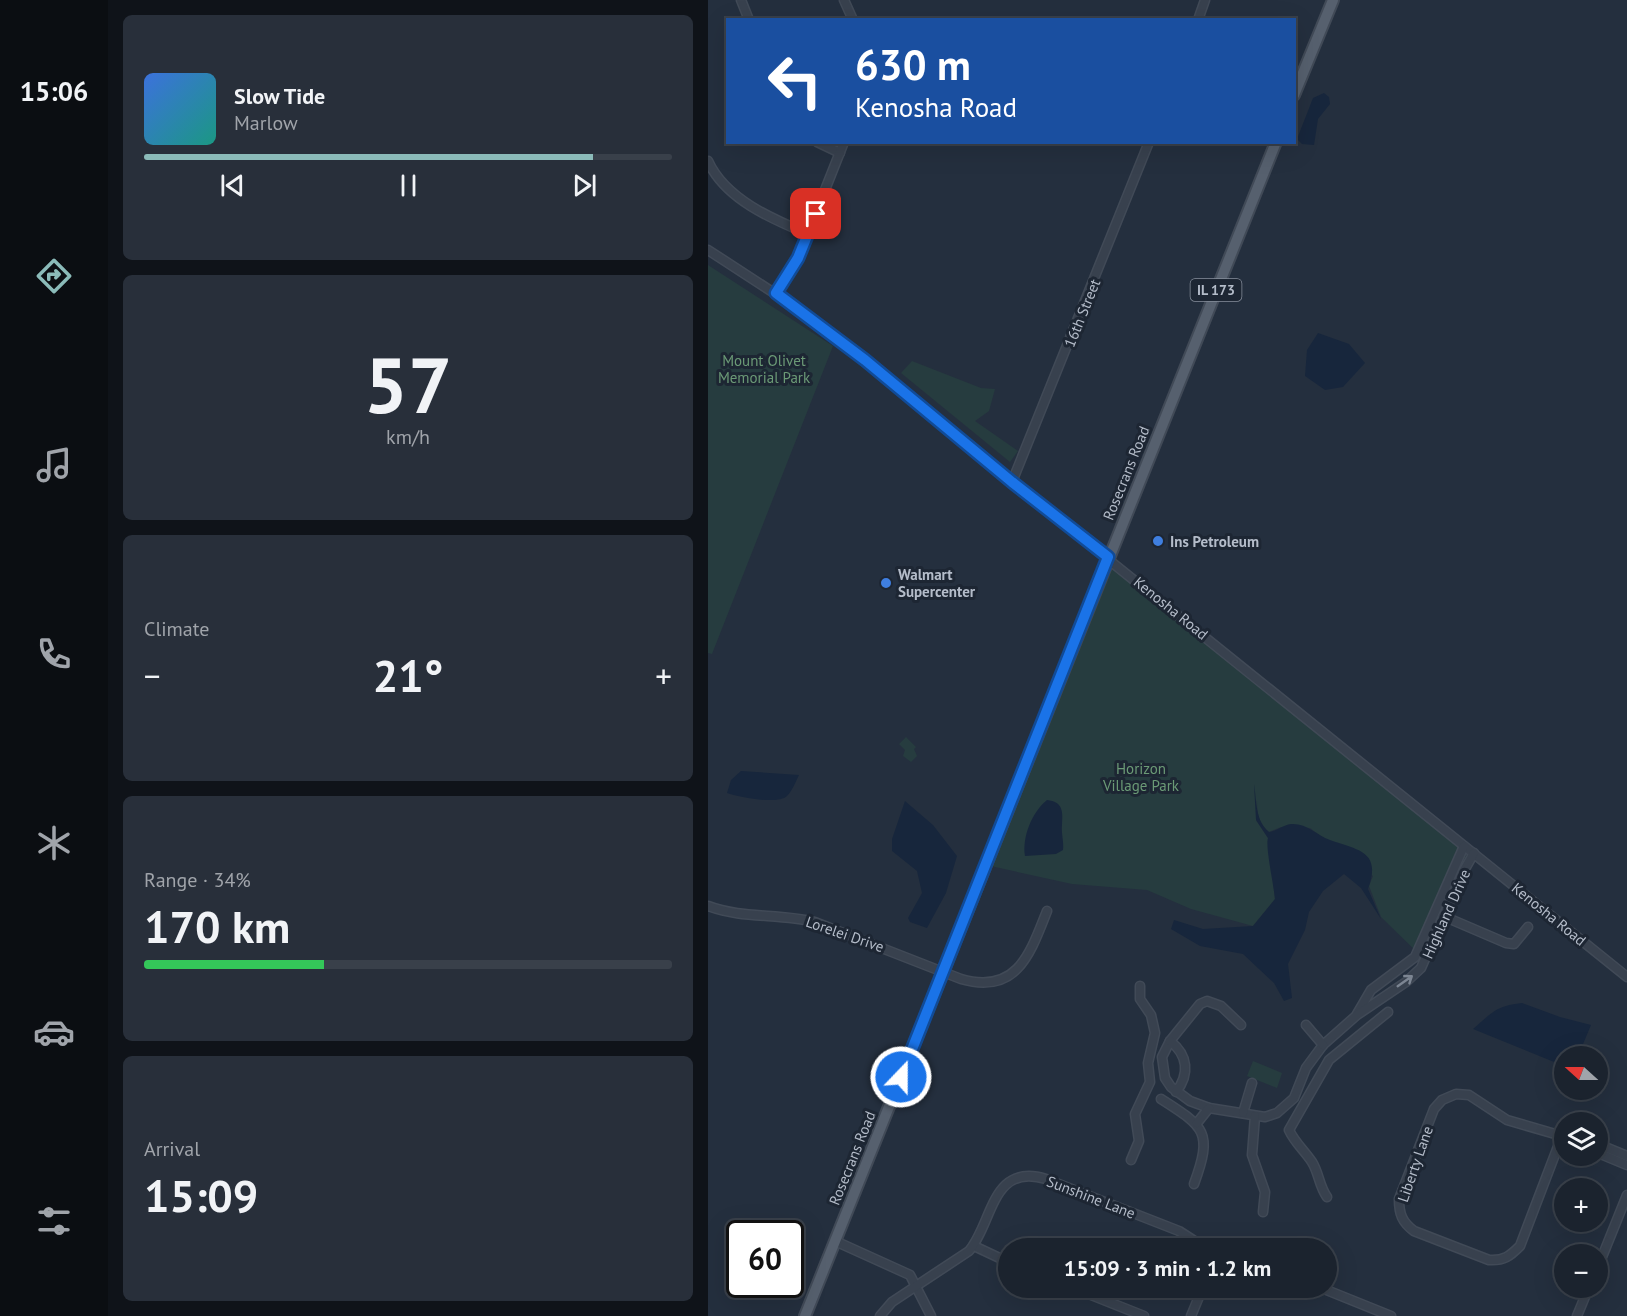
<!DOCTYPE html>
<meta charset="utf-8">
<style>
:root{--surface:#1b232e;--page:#282f3a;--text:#f1f3f6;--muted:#a0a4aa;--line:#39404a;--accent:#8bbbb9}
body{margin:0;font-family:"PT Sans",sans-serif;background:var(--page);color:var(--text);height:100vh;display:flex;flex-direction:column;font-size:22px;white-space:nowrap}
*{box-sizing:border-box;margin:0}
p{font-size:20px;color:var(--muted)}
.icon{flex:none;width:33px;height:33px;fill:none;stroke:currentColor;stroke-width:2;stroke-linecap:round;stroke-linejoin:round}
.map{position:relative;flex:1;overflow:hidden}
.details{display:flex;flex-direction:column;gap:15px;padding:15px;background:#0f1319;width:600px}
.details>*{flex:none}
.hud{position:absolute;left:18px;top:18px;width:570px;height:126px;border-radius:0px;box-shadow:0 6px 24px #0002,0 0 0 2px var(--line);background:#1a4fa0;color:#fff;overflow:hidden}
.needle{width:39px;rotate:291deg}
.fabs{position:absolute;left:846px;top:1046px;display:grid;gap:12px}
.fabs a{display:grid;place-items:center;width:54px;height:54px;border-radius:50%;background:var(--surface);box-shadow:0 6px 24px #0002,0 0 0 2px var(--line);font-size:30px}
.speed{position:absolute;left:18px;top:1220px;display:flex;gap:12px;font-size:30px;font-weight:700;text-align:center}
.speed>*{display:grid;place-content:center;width:78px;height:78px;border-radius:50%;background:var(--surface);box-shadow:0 6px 24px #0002,0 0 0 2px var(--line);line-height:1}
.speed .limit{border:3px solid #111;border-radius:9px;background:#fff;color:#111}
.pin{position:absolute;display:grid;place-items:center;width:51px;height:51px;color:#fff;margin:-26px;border-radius:12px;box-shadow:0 3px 9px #0006}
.me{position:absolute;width:66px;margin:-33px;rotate:22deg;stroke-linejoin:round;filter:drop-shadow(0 0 4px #0008)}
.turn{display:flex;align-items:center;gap:21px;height:126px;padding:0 30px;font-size:27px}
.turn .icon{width:78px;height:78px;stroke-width:2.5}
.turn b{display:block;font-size:42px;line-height:51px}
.big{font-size:45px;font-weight:700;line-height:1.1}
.details .widget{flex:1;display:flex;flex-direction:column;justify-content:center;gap:9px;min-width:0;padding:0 21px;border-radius:9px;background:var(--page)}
.details .dial{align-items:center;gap:0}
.dial b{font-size:78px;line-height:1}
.song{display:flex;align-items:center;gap:18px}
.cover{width:72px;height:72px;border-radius:9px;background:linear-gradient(135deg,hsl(220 70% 55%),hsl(170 70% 35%))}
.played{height:6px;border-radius:3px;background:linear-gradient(90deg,var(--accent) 85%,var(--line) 85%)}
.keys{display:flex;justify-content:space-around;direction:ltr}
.heat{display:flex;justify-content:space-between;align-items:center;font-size:33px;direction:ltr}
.charge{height:9px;border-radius:4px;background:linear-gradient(90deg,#34c759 34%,var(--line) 0)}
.trip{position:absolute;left:290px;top:1238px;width:339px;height:60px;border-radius:30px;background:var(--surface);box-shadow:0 6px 24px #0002,0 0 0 2px var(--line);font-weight:700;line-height:60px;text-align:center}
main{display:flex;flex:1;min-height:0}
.dock{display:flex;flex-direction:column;width:108px;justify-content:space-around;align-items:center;background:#0b0e12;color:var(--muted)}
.dock .icon{width:42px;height:42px}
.dock .on{color:var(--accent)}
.dock b{font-size:27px;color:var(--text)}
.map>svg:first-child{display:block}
.green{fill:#263c3f}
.water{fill:#17263c}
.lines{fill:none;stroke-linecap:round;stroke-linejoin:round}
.minor-casing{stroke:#414a57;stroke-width:11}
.major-casing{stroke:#414a57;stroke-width:14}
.minor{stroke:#38414e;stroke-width:8}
.major{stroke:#56606e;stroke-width:10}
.oneway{stroke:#7c8592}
.route-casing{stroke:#114b97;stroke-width:15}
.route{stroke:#1a73e8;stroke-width:10}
.shop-dot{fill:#3f7fe0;stroke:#1d2633;stroke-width:2}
.labels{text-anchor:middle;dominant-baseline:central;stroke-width:6;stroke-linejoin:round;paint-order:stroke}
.shield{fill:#1d2633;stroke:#878f9c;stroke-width:1.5}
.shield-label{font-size:14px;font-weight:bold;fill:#b4bcc9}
.street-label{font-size:15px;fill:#b4bcc9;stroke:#1d2633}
.park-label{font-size:15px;fill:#6b9a76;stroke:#1d2633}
.poi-label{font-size:15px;font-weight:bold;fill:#b4bcc9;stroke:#1d2633;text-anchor:start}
</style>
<main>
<nav class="dock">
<b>15:06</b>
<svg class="icon on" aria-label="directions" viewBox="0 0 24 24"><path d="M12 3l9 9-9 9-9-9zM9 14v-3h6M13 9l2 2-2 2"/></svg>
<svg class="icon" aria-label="music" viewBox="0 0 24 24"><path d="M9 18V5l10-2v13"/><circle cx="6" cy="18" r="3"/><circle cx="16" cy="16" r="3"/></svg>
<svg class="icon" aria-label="phone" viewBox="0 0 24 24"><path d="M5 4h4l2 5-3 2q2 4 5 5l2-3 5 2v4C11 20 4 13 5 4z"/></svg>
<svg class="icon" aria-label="climate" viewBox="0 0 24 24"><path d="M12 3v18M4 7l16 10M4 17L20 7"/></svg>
<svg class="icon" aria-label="car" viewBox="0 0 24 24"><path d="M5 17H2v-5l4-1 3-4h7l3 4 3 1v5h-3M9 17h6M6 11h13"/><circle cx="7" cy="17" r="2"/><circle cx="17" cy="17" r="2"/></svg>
<svg class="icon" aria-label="filters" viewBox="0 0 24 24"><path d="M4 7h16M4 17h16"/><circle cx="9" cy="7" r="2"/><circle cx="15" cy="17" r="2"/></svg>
</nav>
<section class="details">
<div class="widget">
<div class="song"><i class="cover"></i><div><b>Slow Tide</b><p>Marlow</p></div></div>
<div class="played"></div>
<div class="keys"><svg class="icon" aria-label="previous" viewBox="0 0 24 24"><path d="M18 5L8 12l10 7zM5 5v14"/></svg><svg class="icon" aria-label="pause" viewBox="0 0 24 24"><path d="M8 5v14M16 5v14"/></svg><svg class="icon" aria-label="next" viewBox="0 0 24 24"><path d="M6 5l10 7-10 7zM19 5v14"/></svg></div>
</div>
<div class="widget dial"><b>57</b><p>km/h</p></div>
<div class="widget"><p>Climate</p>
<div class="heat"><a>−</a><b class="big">21°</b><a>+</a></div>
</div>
<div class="widget"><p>Range · 34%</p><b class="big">170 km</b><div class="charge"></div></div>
<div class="widget"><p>Arrival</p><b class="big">15:09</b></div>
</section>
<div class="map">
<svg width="919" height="1316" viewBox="0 0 919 1316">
<rect width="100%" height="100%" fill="#242f3e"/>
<g class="green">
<polygon points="0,265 125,346 4,654 0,653"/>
<polygon points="204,361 273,388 287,389 281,411 267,421 310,451 302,462 193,373"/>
<path d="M400,557L761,849L714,957L673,917L661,886L665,876L602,828L573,827L561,832C550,823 549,813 549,799L548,820L560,838L567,899L545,926L483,909L439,890L364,884L278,865Z"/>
<polygon points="198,737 208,747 206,749 209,756 203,762 195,756 197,750 191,744"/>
<polygon points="545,1061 574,1073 569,1088 539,1076"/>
</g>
<g class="water">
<polygon points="616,93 621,97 622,104 610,119 606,145 594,144 589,139 605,98"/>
<polygon points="610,333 641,344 657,363 635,387 617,390 597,376 599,350"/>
<path d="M33,771L91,775C88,781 84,791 79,796C70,805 31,797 19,793L23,780Z"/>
<path d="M546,784C549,802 547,820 561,832C569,831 575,825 583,824C599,823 608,835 622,840C650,850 674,851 660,889L673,919L653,888L636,874L615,891L601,912L597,930L580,964L584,998L576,1001L566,983L535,954L492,946L463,929L466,920L495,929L545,926L567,899C566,886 557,846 560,838L548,820Z"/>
<path d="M339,800C355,802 355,811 354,825C353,833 356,842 355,850L348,854L317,856C314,837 324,812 339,800Z"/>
<polygon points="197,801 225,825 249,856 238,893 219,928 202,922 200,918 214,893 209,871 184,851 184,839"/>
<path d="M814,1003L852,1017L883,1025L870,1056H856V1066L765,1029C784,1013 787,1006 814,1003Z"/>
</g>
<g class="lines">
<g class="minor-casing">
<g id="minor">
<polyline points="33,0 41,20"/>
<polyline points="136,0 145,20"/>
<polyline points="490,20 497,0"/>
<polyline points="109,142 132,153"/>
<path d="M0,161C17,199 64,219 100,234"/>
<polyline points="0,250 86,306 147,352 304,482 919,977"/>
<polyline points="68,293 90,258 136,142"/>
<polyline points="304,482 441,142"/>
<path d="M0,906C34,919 72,913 107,922L253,979C309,995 322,954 339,911"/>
<polyline points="735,916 798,943 806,944 820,927"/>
<polyline points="649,1014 663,990 707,957 756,846"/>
<polyline points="533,1025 513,1006 499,1001 492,1004 462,1041 454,1057 457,1078 463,1087 482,1101 501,1108 557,1117 569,1113 586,1098 598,1068 615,1045 649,1015 698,982 713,968 754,874 766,853"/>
<polyline points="598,1025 615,1045"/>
<path d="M462,1041C480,1055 482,1074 468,1092"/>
<path d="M748,1094L761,1095L799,1120L854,1136L812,1246C802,1256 796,1261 781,1260L706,1231C694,1222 691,1214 691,1199L726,1109L734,1100Z"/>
<path d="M453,1099C497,1127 505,1132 486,1184"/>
<polyline points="535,1113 544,1083"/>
<polyline points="547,1116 544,1155 557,1192 555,1212"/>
<polyline points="489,1123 501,1108"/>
<polyline points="890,1144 919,1156"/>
<polyline points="890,1153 919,1165"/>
<polyline points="423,1160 431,1141 427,1114 442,1082 440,1063 447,1033 443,1015 432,999 432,986"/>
<path d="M619,1197C611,1186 611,1173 604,1162C596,1150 587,1143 581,1130L621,1060L680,1012"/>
<polyline points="127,1241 202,1275 223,1316"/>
<polyline points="266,1246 300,1262"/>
<polyline points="890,1267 919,1195"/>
<polyline points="363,1287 436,1316"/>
<polyline points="611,1287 683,1316"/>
<path d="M172,1316L184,1302L261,1251C285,1223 283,1162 338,1179L471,1231L485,1240L490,1248"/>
<polyline points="483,1316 495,1287"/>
<polyline points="869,1316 881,1287"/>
</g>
</g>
<g class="major-casing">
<g id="major">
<polyline points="586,95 625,0"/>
<polyline points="97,1316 568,142"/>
</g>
</g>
<use href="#minor" class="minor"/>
<use href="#major" class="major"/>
</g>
<defs><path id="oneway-shaft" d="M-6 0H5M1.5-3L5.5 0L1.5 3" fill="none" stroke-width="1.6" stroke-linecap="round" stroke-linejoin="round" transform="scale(1.5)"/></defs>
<use class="oneway" href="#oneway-shaft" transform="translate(697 981) rotate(-35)"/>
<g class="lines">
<g class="route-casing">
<polyline id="route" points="108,214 90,258 68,293 157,360 304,482 400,557 193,1077"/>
</g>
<use href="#route" class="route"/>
</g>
<g class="shop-dot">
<circle cx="450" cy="541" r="6"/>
<circle cx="178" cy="583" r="6"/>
</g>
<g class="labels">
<rect class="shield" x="482.5" y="279" width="51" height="22" rx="4.5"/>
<g class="shield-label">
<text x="508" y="290">IL 173</text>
</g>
<g class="street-label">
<text transform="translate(374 313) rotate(-68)">16th Street</text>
<text transform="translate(418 473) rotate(-68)">Rosecrans Road</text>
<text transform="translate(463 608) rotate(39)">Kenosha Road</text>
<text transform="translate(738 914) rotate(-66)">Highland Drive</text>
<text transform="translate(841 914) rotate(39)">Kenosha Road</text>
<text transform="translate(137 934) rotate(19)">Lorelei Drive</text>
<text transform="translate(144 1158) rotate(-68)">Rosecrans Road</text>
<text transform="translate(707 1164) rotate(-71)">Liberty Lane</text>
<text transform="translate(383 1197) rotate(21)">Sunshine Lane</text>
</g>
<g class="park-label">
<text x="56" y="360">Mount Olivet<tspan x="56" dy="17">Memorial Park</tspan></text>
<text x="433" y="768">Horizon<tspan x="433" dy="17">Village Park</tspan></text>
</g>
<g class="poi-label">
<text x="462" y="541">Ins Petroleum</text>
<text x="190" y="574">Walmart<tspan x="190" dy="17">Supercenter</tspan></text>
</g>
</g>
</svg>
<div class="fabs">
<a><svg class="needle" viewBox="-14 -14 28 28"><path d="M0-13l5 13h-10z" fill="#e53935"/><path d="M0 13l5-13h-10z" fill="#a0a4aa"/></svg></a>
<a><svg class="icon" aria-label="layers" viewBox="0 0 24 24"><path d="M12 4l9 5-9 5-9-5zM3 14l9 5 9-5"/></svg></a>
<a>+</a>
<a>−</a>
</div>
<div class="speed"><div class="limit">60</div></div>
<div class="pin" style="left:108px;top:214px;background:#d93025"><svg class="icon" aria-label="arrive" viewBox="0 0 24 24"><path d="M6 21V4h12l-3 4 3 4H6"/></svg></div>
<svg class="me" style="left:193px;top:1077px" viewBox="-20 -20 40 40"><circle r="17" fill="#1a73e8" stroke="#fff" stroke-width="3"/><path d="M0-11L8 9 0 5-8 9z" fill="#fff"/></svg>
<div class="trip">15:09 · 3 min · 1.2 km</div>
<div class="hud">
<div class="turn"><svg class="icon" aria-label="left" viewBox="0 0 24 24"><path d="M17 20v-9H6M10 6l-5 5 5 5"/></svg><div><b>630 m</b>Kenosha Road</div></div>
</div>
</div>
</main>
